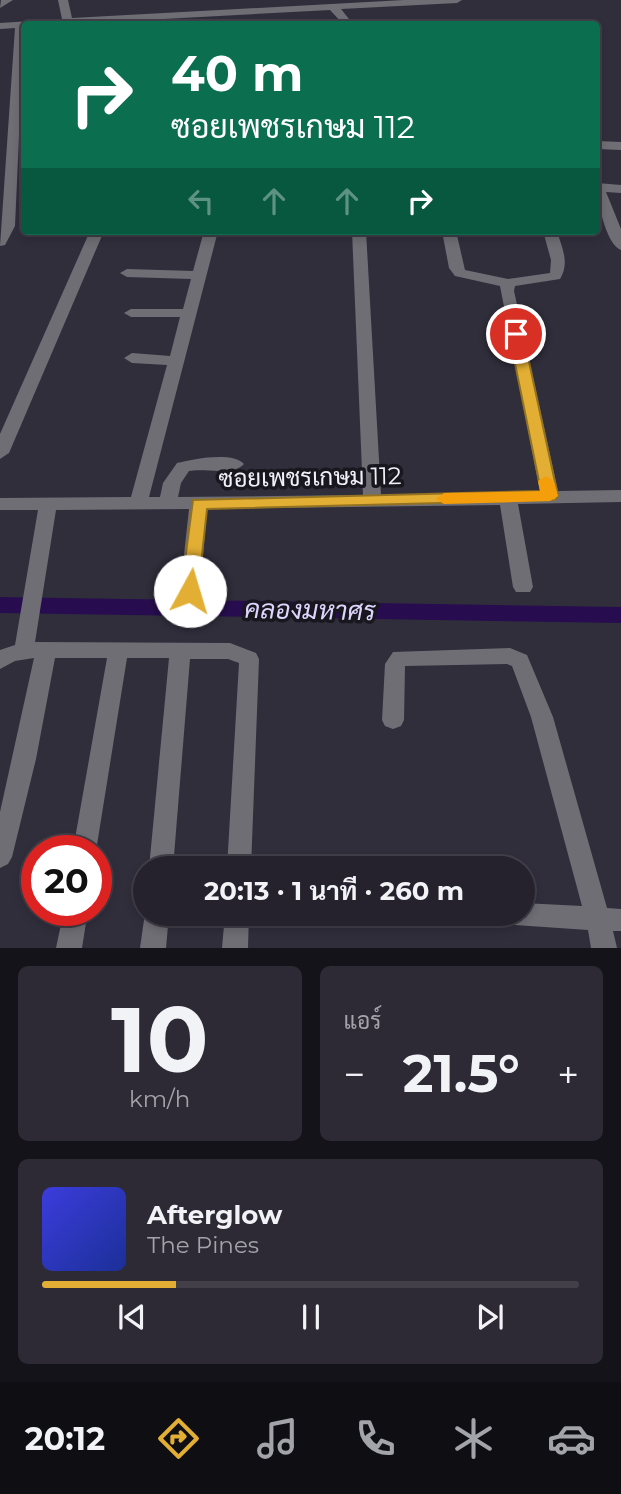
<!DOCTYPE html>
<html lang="th">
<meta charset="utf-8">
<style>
:root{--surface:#25222d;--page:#2d2a35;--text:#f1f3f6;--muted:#a3a4aa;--line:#423f49;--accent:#e2af34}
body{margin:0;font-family:Montserrat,Sarabun,sans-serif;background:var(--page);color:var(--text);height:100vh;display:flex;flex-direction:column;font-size:26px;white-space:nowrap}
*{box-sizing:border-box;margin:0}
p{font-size:23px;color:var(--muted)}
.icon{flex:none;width:38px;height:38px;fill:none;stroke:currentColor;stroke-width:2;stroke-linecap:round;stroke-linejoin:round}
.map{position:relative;height:948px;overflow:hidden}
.panel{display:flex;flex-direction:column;gap:18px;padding:18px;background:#141319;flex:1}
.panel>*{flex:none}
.hud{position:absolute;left:21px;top:21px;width:579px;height:214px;border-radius:7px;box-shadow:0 4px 10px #0003,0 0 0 2px var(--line);background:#0b6e4f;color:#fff;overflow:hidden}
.speed{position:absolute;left:21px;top:835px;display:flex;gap:14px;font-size:35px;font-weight:700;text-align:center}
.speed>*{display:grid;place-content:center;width:91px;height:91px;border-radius:50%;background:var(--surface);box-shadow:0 4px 10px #0003,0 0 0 2px var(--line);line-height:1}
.speed .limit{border:10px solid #d22;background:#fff;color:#111}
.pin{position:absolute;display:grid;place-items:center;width:60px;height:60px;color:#fff;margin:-30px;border:4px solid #fff;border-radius:50%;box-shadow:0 2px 7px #0007}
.me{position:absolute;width:77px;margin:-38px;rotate:6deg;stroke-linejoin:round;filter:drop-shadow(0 0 5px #0008)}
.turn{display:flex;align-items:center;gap:24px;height:147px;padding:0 35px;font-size:32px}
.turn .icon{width:91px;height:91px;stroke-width:2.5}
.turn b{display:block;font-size:49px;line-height:60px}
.lanes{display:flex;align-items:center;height:66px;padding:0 35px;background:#0003;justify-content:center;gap:35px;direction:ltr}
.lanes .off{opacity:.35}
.big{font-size:52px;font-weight:700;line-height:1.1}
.panel .card{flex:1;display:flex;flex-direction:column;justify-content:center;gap:10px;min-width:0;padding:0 24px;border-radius:10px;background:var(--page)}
.panel .dial{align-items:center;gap:0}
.dial b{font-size:91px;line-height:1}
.song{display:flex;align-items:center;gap:21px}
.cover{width:84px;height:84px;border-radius:10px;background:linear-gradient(135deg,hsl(240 70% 55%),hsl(230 70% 35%))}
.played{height:7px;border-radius:4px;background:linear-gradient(90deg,var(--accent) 25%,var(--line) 25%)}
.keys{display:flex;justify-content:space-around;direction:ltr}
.heat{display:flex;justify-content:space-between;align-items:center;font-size:38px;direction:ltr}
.panel .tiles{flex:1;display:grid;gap:18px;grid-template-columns:1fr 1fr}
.card:last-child{grid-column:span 2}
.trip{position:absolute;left:133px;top:856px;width:402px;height:70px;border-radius:35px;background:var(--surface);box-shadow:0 4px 10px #0003,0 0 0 2px var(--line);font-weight:700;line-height:70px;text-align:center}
.menu{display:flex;height:112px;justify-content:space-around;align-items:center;background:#0f0e12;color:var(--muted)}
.menu .icon{width:49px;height:49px}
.menu .active{color:var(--accent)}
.menu b{font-size:32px;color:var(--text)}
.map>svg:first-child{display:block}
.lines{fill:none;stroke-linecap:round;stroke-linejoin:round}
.canal{fill:#270d4f;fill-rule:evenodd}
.minor{fill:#6f6e75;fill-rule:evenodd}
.route{fill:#e2af34;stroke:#937222;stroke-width:2}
.slow{fill:#f59e0b}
.labels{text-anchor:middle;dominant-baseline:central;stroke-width:7;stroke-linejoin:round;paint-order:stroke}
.street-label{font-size:24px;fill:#f1eff9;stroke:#19171e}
.water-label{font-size:26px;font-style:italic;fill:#ddd5fe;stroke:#19171e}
</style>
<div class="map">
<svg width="621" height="948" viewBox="0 0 621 948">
<rect width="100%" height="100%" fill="#312e3c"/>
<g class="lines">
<polygon class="canal" points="0,597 621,607 621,623 0,613"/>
<g class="minor">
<polygon points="13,0 0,8 1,0"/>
<polygon points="58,0 68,0 72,18 404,0 462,0 457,3 341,9 353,24 343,24 330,10 71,24 24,24 15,226 5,245 0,246 15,28 0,29 0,23 62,19"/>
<polygon points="597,141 621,142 621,150 597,149"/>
<path d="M597,183L621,185V193L606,192L621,229V250C606,245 596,198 597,183Z"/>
<polygon points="90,231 104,231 9,453 0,459 0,434"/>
<path d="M204,231H218L149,497H160L163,483L177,463C192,459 233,451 244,464C233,476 205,468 189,471L181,483L178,497L363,495L352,231H366L381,495L540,492L500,286L455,276L449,268L442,231H456L465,270L508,279L550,273L551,260L543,231H557C562,248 570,263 560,279L515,286L514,291L558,491L621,490V502L518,504L533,587L530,592H516L513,587L500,505L207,509L200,591L197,596H183L180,591L189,509L56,510L35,642L230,643L256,653L259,659L251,868H227L239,663L228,659H190L173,868H149L169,658H127L96,851L73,850L107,658H55L36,759L12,857L8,864L0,868V812L34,658L15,661L0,669V650L15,645L38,510H0V498L131,497L167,365L132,363L124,358L132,353L170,356L180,317H131L124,313L131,309H183L191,279L127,277L120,273L127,269L193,271Z"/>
<polygon points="510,648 527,655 553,717 607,908 621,909 621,931 613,931 617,948 591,948 588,930 515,925 506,922 503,914 523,914 523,903 582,906 531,717 512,666 507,664 405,666 404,720 401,726 393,729 385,726 382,720 385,664 393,652"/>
<polygon points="64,910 88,910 82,948 56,948"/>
<polygon points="145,913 169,914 166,948 140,948"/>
<polygon points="225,914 249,914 248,948 222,948"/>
</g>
</g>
<polygon class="route" points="511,331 523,334 558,496 555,500 207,509 198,591 196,596 183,596 181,591 193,500 541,491 509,334"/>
<polygon class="slow" points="546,476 554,481 558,496 550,501 444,504 436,499 444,493 540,491 538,481"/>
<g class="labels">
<g class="street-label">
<text transform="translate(310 477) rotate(-1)">ซอยเพชรเกษม 112</text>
</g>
<g class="water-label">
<text transform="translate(310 610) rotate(1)">คลองมหาศร</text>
</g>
</g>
</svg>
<div class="speed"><div class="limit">20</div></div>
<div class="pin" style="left:516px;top:334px;background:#d93025"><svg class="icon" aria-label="arrive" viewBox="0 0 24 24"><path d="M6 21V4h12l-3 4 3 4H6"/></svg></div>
<svg class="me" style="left:190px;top:591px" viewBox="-20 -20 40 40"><circle r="19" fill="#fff"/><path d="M0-13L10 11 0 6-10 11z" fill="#e2af34"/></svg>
<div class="trip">20:13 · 1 นาที · 260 m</div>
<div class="hud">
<div class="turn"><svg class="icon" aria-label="right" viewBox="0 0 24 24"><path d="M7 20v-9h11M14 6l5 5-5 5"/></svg><div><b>40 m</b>ซอยเพชรเกษม 112</div></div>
<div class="lanes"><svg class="icon off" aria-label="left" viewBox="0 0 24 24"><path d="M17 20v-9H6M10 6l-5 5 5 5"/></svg><svg class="icon off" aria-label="ahead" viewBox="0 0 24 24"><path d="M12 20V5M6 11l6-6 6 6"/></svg><svg class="icon off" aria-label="ahead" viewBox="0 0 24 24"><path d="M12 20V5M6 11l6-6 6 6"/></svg><svg class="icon" aria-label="right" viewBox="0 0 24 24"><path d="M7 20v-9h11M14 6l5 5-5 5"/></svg></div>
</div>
</div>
<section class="panel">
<div class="tiles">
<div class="card dial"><b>10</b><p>km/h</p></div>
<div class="card"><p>แอร์</p>
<div class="heat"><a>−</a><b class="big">21.5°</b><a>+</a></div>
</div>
<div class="card">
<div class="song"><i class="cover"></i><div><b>Afterglow</b><p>The Pines</p></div></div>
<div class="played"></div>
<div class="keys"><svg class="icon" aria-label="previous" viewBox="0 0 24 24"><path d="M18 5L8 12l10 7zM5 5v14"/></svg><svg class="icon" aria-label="pause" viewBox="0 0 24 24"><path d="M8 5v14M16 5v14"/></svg><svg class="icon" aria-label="next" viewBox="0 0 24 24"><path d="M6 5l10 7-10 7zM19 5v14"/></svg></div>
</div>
</div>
</section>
<nav class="menu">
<b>20:12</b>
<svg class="icon active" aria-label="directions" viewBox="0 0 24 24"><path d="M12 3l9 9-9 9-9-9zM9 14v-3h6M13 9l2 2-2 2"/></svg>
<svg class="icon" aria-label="music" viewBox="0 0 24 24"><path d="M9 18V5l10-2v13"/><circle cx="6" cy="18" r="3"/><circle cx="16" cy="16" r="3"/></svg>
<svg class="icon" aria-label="phone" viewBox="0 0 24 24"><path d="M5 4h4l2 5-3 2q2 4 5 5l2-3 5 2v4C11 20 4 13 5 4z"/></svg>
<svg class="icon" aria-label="climate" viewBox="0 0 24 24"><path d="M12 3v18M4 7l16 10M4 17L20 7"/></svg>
<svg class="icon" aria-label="car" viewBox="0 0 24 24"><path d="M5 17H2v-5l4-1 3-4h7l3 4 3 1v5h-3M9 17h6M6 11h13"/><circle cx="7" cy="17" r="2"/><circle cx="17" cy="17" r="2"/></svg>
</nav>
